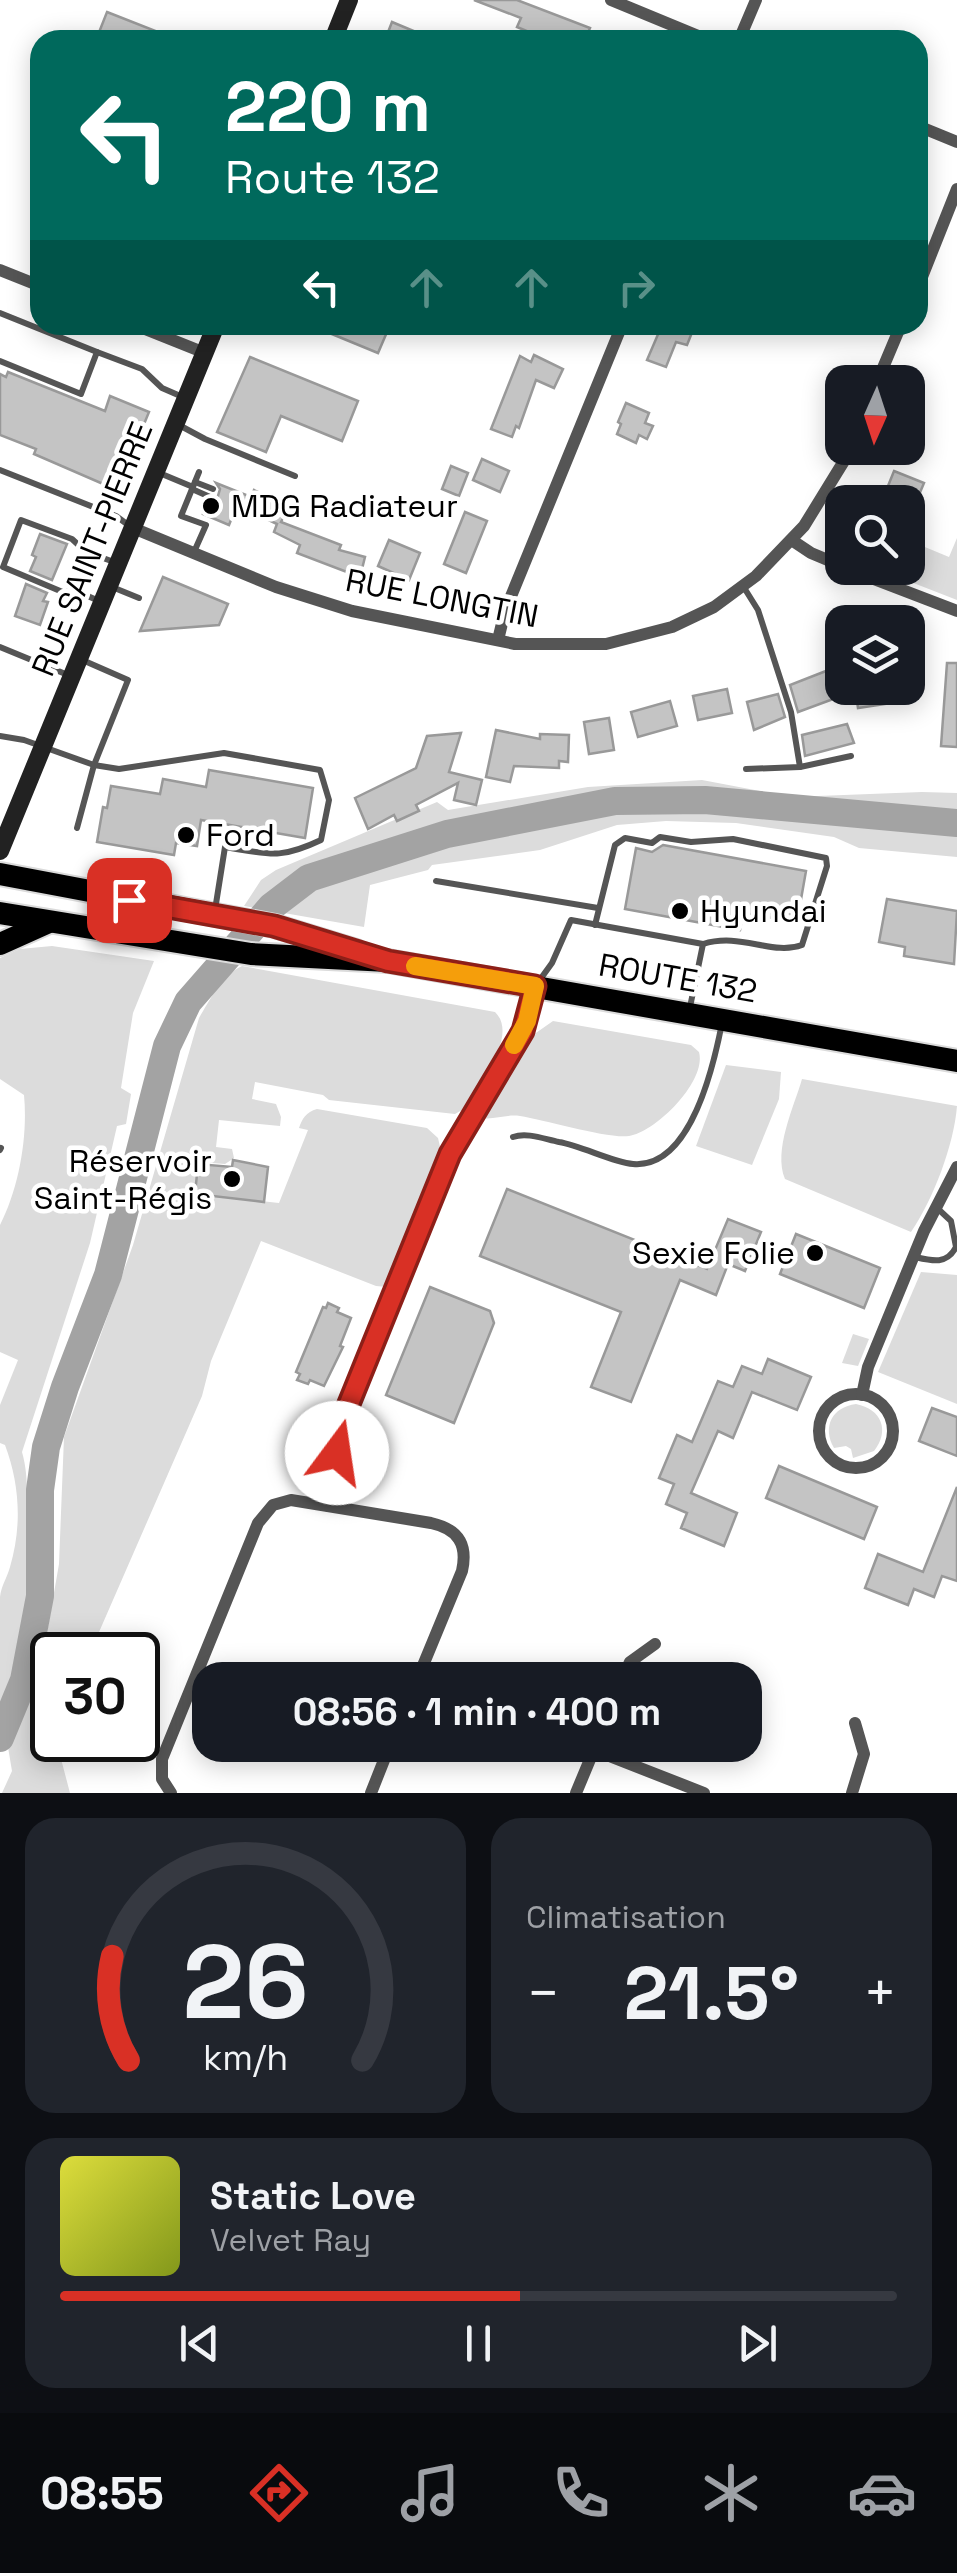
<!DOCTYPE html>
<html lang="fr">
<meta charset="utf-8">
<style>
:root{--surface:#171b24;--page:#20242c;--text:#f1f3f6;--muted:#9ea1a6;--line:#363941;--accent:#d93025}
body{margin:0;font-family:"Space Grotesk",sans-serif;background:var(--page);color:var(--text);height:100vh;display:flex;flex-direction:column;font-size:38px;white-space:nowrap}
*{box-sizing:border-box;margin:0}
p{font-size:32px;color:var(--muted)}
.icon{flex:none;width:55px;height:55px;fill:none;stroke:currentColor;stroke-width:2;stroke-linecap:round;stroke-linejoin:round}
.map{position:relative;height:1793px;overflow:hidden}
.side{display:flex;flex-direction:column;gap:25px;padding:25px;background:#0d0f14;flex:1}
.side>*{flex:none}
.banner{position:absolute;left:30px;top:30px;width:898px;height:305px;border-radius:30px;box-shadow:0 5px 25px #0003;background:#00695c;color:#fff;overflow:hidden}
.needle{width:65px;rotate:183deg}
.buttons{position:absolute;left:825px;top:365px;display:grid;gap:20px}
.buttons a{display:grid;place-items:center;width:100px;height:100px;border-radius:20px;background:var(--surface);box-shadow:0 5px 25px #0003;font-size:50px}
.speed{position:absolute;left:30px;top:1632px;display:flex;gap:20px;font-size:50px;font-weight:700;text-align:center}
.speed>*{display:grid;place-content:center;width:130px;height:130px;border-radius:50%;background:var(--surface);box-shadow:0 5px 25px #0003;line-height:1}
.speed .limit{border:5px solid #111;border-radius:15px;background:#fff;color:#111}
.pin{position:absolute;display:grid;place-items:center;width:85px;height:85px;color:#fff;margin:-42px;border-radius:20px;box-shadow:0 5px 15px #0006}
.me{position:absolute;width:110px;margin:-55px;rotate:14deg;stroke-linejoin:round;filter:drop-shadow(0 0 8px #0008)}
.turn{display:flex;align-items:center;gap:35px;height:210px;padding:0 30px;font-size:45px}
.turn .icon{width:130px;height:130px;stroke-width:2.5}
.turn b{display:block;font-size:70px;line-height:85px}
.lanes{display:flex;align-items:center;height:95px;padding:0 30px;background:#0003;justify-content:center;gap:50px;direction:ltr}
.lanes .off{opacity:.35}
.big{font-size:75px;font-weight:800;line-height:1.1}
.side .widget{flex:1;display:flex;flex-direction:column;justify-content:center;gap:15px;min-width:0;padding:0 35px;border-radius:30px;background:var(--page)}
.side .dial{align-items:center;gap:0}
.dial svg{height:260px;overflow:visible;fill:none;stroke:var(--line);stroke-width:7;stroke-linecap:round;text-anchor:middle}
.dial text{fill:var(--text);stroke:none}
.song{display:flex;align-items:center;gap:30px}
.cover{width:120px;height:120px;border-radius:15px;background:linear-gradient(135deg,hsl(60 70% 55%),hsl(70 70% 35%))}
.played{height:10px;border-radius:5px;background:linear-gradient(90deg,var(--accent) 55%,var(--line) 55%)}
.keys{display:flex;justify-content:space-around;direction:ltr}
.heat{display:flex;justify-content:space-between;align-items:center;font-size:55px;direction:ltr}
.side .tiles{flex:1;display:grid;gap:25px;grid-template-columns:1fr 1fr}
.widget:last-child{grid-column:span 2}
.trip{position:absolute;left:192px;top:1662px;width:570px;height:100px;border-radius:30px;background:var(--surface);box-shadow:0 5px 25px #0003;font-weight:800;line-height:100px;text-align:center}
.tab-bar{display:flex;height:160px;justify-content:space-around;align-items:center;background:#090b0e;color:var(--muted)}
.tab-bar .icon{width:70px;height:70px}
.tab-bar .active{color:var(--accent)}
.tab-bar b{font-size:45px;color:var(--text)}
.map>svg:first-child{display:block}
.green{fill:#dcdcdc}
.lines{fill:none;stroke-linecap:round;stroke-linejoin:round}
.river{stroke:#a3a3a3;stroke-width:28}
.building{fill:#c4c4c4;stroke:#999;stroke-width:2.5}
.highway-casing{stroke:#dbdbdb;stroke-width:26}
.lane{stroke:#555;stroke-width:6}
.street{stroke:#555;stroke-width:12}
.secondary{stroke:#222;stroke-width:18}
.highway{stroke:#000;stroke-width:22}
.route-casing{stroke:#8d1f18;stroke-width:25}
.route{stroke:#d93025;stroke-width:18}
.slow{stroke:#f59e0b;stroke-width:18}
.poi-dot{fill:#000;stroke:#fff;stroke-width:4}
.labels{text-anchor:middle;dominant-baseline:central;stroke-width:9;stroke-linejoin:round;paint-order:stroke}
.poi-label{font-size:32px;fill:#000;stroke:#fff;text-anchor:start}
.street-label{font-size:32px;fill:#000;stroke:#fff}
</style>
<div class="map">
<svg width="957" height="1793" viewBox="0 0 957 1793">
<rect width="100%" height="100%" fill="#fff"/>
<g class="green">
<polygon points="839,511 842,513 842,555 825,547 825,538"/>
<polygon points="957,538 957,600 875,568 908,568 908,540 949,557"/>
<polygon points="702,780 792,797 922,792 957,793 957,857 859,848 834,837 736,823 666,821 617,825 540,850 432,865 428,870 370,885 364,927 244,906 261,880 276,870 437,802 448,810 588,787"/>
<path d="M52,946L154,961L133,1013L121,1088L131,1094L126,1124L117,1126L90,1243L22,1452C30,1480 26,1508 26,1538C27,1604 28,1644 0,1706C0,1670 0,1633 0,1597C1,1586 7,1578 10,1567C22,1526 20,1485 5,1445L0,1443V1405L18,1360L0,1352V1225C19,1188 28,1136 24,1095L0,1079V958L20,949Z"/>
<path d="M242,966L495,1012C520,1036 476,1088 462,1110L455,1114L329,1100L323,1095L255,1082L252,1099L276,1104L281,1117L280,1126L219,1120L216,1147L232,1149L234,1158L225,1164L199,1162L195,1194L279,1203L308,1130L299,1128C302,1119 306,1112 317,1109L427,1128L438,1138L441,1151L387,1287L376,1286L261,1241L211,1361L202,1396L89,1655H52V1740H56L70,1793H2L12,1771L8,1747L39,1679L59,1564L64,1437L133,1245L199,1018C210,1000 221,976 242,966Z"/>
<path d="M553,1021L691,1045L699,1052C707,1081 656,1132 629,1136C608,1139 545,1120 520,1116C506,1114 495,1120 481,1118L533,1035Z"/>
<polygon points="726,1065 781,1072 779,1099 752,1165 696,1146"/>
<path d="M802,1079L957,1106C954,1145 933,1200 911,1232L785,1179C773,1150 794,1107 802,1079Z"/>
<polygon points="921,1272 957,1275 957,1404 878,1372"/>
<polygon points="853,1334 869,1339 858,1366 842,1363"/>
<path d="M856,1404C882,1409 890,1431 874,1451L853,1458L851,1449L846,1446L834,1448C822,1427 832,1407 856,1404Z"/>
</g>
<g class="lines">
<polyline class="river" points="0,1738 24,1680 40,1596 40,1490 46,1447 65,1387 108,1275 167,1046 188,1002 271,907 309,878 447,834 615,801 705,800 957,823"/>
</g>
<g class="building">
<polygon points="474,0 517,0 590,28 585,40 548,40 517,27 521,18"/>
<polygon points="107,12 176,39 176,40 96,40"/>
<polygon points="392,22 435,40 385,40"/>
<polygon points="310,325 390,325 378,353"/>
<polygon points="662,325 695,325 687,345 676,342 666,367 647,360"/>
<polygon points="534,355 563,369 554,388 536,380 519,428 516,426 512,437 491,429 520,356 531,362"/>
<polygon points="250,357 358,401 342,441 281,416 266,452 217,432"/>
<polygon points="8,372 105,411 110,396 149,412 117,490 34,454 36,449 0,435 0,374 6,377"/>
<polygon points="626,403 649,413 645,423 653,426 647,439 639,435 636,443 617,434 621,424 618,422"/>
<polygon points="482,459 509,471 500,492 473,480"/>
<polygon points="451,466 468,473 459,496 442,489"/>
<polygon points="894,471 924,483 916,502 873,502 879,488 886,491"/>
<polygon points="216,483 251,497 254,490 289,506 281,522 341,545 339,550 365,557 360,577 297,553 300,545 274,532 277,524 237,505 229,525 203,514 207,503 217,499 220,489"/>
<polygon points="465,512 487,521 466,573 444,564"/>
<polygon points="40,534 67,544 52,580 30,571 36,557 32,555"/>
<polygon points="389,540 420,553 409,580 378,566"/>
<polygon points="163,577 228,604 219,625 140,631"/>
<polygon points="26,584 47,593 43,601 48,602 40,625 15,616"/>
<polygon points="947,663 957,663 957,747 941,746"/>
<polygon points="826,671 836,698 798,712 790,685"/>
<polygon points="855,688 882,688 885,704 858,708"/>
<polygon points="727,689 732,713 698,720 693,696"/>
<polygon points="778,694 785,717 754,730 747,702"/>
<polygon points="670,701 677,726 638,737 631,712"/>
<polygon points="609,718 614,750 589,754 584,722"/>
<polygon points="847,724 854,743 805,756 802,735"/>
<polygon points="496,730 540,739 540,734 569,735 568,762 559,761 559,768 514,766 510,782 486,777"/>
<polygon points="461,733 449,772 482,780 476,805 454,800 458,783 416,805 419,811 397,821 394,815 368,829 355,798 416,768 427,736"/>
<polygon points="209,770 313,788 305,838 201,820 197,846 176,843 174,855 97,842 103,807 107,808 111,786 160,794 163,779 206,787"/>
<polygon points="663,845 806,871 797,922 743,913 740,930 625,909 636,848 652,852"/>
<polygon points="887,899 957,911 954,964 904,956 905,947 879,942"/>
<polygon points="233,1160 268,1167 264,1202 195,1194 198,1164 232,1167"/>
<polygon points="507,1189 707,1269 728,1219 761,1232 745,1271 728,1264 716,1295 680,1280 631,1402 591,1387 621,1312 480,1256"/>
<polygon points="796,1234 880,1268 864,1308 780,1274"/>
<polygon points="430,1287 490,1311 494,1323 454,1423 386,1395"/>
<polygon points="328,1303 339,1308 337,1312 351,1318 340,1346 343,1347 324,1386 310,1380 308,1384 297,1380 300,1374 296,1372 323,1307 326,1308"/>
<polygon points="768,1359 811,1377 797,1410 752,1392 733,1438 718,1431 691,1493 737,1513 724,1546 681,1528 687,1513 666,1504 674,1484 659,1478 677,1435 692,1442 718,1381 733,1387 742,1366 762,1374"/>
<polygon points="932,1408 957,1417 957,1456 919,1441"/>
<polygon points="779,1466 877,1507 864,1539 766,1498"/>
<polygon points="957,1487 957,1581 942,1576 934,1597 914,1589 908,1605 865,1588 878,1554 923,1572"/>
</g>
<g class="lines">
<g class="highway-casing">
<g id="highway">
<polyline points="0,874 275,926 356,951"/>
<polyline points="0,913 251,954 388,961 957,1061"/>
<polyline points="0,944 49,922"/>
</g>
</g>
<g class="lane">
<polyline points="0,313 97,352"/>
<polyline points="0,361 81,394 97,352 142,369 162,388 185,398"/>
<polyline points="177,424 205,439 295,476"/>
<polyline points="0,470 116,516 131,527"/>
<polyline points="157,472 193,487"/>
<polyline points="195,482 213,489"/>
<polyline points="192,489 210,497"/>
<polyline points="194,552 206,525 181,516 199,472"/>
<polyline points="743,586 758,610 791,712 800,767"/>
<polyline points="112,587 139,598"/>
<polyline points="72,589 65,593 3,567 21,520 72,539 86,552"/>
<polyline points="99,601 72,589 86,552 117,563"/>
<polyline points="0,647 68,675"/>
<path d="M0,736L24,740L94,765L119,769L224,753L320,770L329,800L321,840C279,860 269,854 225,847L215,910"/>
<polyline points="746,769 800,767 851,756"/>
<polyline points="77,828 94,765 128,680 80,659"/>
<polyline points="436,881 598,908"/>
<path d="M595,925L615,845L625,838L652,843L660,837L691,842L733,839L826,858L827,866L802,945C772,956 741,932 703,944"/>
<polyline points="539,981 552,963 571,920 703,944 690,1007"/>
<path d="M513,1137C527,1132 544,1139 559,1142C582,1146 612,1162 633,1164C691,1169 714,1064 722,1023"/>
<polyline points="0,1150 1,1148"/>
<path d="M915,1257C932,1261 947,1265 956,1247L951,1221L936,1207"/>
</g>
<g class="street">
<polyline points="611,0 708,40"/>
<polyline points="739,40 756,0"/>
<polyline points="918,126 957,142"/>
<polyline points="0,270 40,286"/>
<polyline points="918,287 957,189"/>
<polyline points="135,325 205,353"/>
<polyline points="877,382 901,325"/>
<polyline points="133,528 276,587 352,611 515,644 606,644 672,627 714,607 756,576 804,526 852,448"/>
<polyline points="793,541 811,553 842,566"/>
<polyline points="845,568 957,611"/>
<polyline points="498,640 505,611 622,325"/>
<circle cx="856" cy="1431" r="37"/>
<polyline points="862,1395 868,1367 924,1231 957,1167"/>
<polyline points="329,1506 347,1409 449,1154 523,1031 535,986"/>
<polyline points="622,1680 630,1662 655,1644"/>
<polyline points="594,1750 704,1793"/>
<path d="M171,1793L162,1779V1759L258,1523L273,1505L291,1500L431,1523C458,1529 468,1544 462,1571L417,1680"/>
<polyline points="371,1793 390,1745"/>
<polyline points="576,1793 596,1745"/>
<polyline points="852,1793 864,1754 855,1723"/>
</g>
<g class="secondary">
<polyline points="333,40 349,0"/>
<polyline points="0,851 216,325"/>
</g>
<use href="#highway" class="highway"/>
</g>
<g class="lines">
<g class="route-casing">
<polyline id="route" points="129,900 274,926 388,961 535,986 523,1031 450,1154 344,1416 337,1453"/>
</g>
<use href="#route" class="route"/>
<polyline class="slow" points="415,966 535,986 527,1021 514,1045"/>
</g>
<g class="poi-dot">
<circle cx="211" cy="506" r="10"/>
<circle cx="186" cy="835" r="10"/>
<circle cx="680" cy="911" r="10"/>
<circle cx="232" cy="1179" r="10"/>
<circle cx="815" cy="1253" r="10"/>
</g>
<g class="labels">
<g class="poi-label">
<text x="231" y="506">MDG Radiateur</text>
<text x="206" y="835">Ford</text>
<text x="700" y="911">Hyundai</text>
<text x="212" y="1161" text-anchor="end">Réservoir<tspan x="212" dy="37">Saint-Régis</tspan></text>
<text x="795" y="1253" text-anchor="end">Sexie Folie</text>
</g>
<g class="street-label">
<text transform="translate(92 549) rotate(-68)">RUE SAINT-PIERRE</text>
<text transform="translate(442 598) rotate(11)">RUE LONGTIN</text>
<text transform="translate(678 978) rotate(10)">ROUTE 132</text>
</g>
</g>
</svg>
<div class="buttons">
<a><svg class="needle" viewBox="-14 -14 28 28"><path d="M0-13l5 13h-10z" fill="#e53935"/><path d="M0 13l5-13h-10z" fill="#9ea1a6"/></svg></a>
<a><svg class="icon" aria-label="search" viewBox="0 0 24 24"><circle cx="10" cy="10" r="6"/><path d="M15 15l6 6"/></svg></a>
<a><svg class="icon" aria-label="layers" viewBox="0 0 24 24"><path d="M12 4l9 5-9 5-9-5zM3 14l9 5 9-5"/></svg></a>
</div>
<div class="speed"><div class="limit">30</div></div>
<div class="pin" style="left:129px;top:900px;background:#d93025"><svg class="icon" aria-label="arrive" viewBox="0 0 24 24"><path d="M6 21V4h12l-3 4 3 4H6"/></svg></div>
<svg class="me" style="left:337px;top:1453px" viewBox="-20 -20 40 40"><circle r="19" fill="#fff"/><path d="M0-13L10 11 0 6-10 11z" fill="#d93025"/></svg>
<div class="trip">08:56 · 1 min · 400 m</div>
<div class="banner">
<div class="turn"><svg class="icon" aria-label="left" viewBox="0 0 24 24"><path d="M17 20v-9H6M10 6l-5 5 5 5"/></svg><div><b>220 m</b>Route 132</div></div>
<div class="lanes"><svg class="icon" aria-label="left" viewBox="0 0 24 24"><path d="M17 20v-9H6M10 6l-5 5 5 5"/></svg><svg class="icon off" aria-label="ahead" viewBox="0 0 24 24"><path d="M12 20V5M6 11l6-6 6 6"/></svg><svg class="icon off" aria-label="ahead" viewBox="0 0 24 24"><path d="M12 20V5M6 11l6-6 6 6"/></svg><svg class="icon off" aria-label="right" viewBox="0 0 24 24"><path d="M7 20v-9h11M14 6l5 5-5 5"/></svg></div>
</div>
</div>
<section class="side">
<div class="tiles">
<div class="widget dial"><svg viewBox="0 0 100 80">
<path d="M14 69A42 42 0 1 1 86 69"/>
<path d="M14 69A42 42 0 0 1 9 37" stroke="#d93025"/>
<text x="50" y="56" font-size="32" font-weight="700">26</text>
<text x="50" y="72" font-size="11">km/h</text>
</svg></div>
<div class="widget"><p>Climatisation</p>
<div class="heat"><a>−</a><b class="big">21.5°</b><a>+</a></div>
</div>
<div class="widget">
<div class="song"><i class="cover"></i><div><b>Static Love</b><p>Velvet Ray</p></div></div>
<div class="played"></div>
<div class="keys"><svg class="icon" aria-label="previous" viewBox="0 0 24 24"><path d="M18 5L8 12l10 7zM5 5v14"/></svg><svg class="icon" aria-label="pause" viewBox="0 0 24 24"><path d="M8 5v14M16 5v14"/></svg><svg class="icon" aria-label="next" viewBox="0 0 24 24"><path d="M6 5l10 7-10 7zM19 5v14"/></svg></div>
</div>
</div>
</section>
<nav class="tab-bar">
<b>08:55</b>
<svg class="icon active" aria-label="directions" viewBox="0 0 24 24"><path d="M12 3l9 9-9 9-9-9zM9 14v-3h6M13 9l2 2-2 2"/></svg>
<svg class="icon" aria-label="music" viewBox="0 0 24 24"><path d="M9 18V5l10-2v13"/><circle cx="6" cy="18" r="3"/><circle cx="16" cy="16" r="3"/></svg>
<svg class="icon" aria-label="phone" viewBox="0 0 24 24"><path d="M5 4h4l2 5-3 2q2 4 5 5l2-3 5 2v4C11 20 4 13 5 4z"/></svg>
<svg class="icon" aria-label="climate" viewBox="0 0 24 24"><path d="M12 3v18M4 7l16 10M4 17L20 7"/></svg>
<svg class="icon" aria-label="car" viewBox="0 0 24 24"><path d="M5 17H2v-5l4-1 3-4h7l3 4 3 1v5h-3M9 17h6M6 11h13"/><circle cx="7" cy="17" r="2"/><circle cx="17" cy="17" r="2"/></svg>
</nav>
